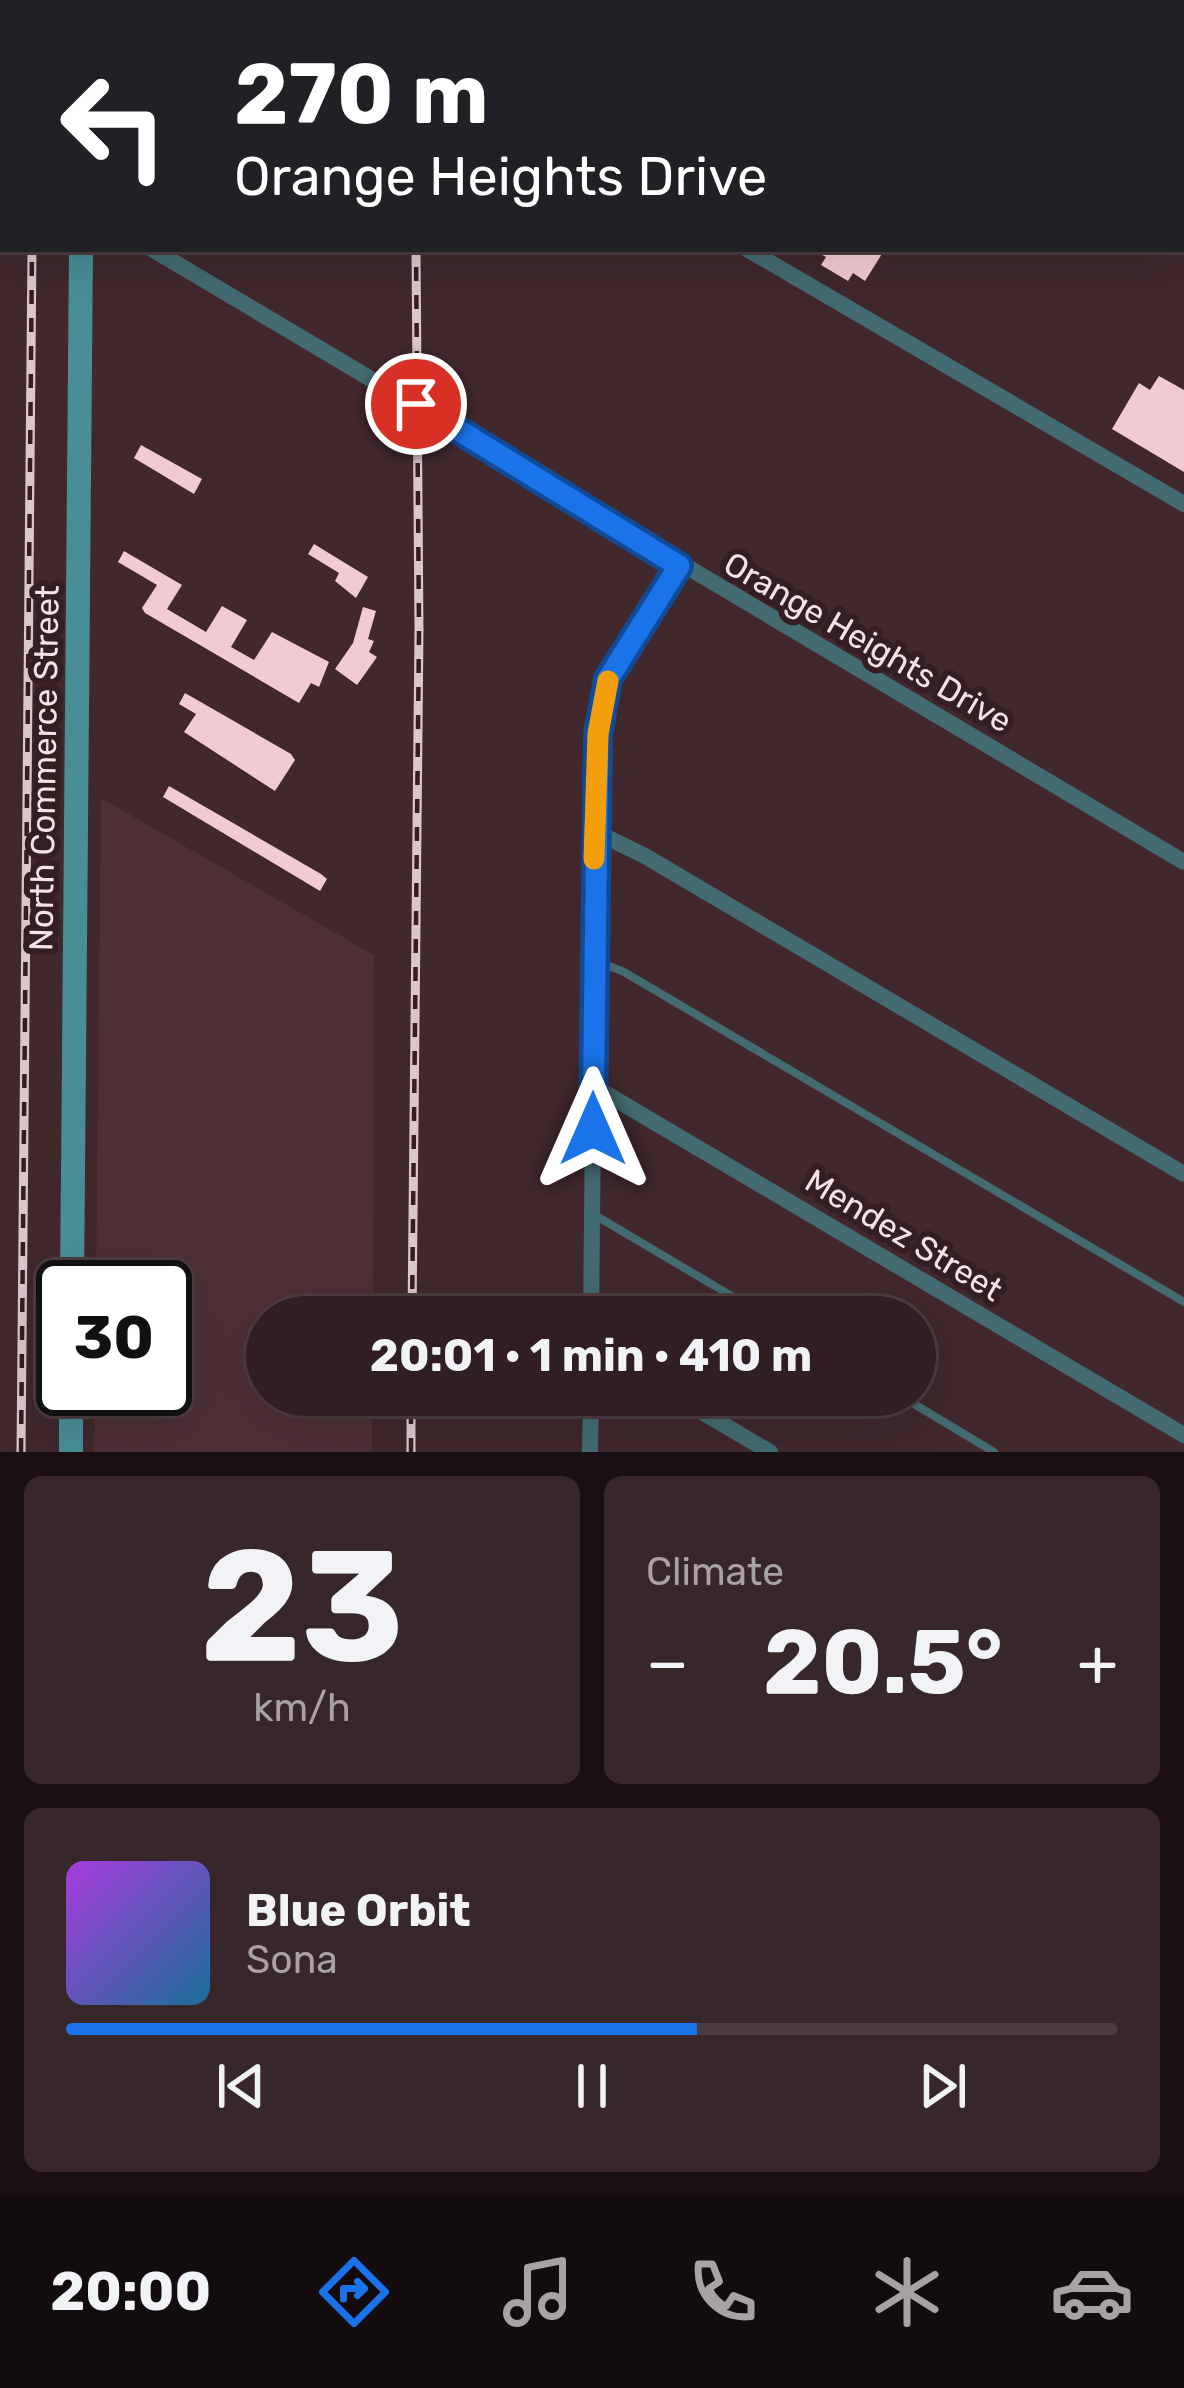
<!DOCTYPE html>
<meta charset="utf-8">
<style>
:root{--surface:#301e22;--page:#38272a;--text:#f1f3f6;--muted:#a8a2a5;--line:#4b3c40;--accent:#1a73e8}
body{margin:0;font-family:Rubik,sans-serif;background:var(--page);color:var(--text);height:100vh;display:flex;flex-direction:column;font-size:45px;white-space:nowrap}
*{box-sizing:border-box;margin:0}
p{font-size:39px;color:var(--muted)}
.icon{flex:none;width:66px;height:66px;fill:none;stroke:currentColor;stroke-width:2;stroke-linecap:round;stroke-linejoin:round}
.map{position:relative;height:1452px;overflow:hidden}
.panel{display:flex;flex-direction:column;gap:24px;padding:24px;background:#1a1013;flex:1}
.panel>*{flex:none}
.guide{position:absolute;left:0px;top:0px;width:1185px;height:252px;box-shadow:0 12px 48px #0002,0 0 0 3px var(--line);background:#202124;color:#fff;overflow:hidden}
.speed{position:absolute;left:36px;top:1260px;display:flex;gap:24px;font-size:60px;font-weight:700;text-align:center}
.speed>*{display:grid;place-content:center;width:156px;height:156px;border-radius:50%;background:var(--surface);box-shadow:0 12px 48px #0002,0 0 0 3px var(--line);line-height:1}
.speed .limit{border:6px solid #111;border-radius:18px;background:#fff;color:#111}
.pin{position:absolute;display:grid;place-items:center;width:102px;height:102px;color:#fff;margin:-51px;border:6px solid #fff;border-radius:50%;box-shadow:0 3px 12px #0007}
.me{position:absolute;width:132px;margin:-66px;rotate:0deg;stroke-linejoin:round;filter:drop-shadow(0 0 9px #0008)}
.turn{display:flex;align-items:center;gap:42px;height:252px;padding:0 36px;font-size:54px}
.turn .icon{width:156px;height:156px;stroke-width:2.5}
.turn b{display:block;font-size:84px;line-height:102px}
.big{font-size:90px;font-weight:700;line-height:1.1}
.panel .card{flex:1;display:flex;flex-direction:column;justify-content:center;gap:18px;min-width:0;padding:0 42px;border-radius:18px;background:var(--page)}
.panel .dial{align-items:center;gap:0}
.dial b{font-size:156px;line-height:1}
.song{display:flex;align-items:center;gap:36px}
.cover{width:144px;height:144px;border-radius:18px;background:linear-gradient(135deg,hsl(280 70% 55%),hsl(200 70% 35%))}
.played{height:12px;border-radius:6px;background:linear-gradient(90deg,var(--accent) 60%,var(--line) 60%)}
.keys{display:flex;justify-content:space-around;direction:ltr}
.heat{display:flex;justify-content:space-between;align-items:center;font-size:66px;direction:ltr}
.panel .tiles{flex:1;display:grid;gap:24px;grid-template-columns:1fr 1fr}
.card:last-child{grid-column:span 2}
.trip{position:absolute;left:246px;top:1296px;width:690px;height:120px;border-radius:60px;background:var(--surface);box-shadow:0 12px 48px #0002,0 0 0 3px var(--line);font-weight:700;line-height:120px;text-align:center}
.dock{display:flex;height:192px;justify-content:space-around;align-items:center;background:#130c0e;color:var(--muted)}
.dock .icon{width:84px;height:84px}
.dock .on{color:var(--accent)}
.dock b{font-size:54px;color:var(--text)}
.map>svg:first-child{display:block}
.built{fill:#4e3037}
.building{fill:#f0cbd2}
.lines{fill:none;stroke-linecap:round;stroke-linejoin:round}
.lane{stroke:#436b71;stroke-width:8}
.street{stroke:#436b71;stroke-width:16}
.secondary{stroke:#498d96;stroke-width:24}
.rail-casing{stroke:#d9c7cb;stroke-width:9}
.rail{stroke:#351e23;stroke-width:4.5;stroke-dasharray:14;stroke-linecap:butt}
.route-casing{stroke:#114b97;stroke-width:30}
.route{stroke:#1a73e8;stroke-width:21}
.slow{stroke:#f59e0b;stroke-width:21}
.labels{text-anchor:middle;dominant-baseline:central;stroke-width:12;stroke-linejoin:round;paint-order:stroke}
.street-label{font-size:33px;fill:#f3e3e6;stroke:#351e23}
</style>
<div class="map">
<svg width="1184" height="1452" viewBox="0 0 1184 1452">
<rect width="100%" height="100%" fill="#40282d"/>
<polygon class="built" points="101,798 374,955 373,1317 267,1317 267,1395 372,1395 372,1452 94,1452 95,1389 165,1389 165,1287 96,1287"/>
<g class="building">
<polygon points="811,249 885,249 865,281 853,273 848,281 821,265 826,257"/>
<polygon points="1159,376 1184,390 1184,472 1112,429 1139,383 1150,390"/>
<polygon points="141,445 202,479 194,494 134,458"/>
<polygon points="314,544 368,577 356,598 335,581 339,573 308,554"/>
<polygon points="124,551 182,585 167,609 206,632 222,606 247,620 231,647 254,660 272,632 329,662 319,687 311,683 299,703 145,613 142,608 157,585 118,562"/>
<polygon points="363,607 376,611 368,639 374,641 369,652 377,657 357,685 335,669 353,643"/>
<polygon points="185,693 291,754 295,760 275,791 184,732 196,714 179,704"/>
<polygon points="169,786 321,874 327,879 320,891 163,797"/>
</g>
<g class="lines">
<g class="lane">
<polyline points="484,0 485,3"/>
<polyline points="608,3 609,0"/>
<polyline points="595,960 624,972 1184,1302"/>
<polyline points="593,1214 767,1317"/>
<polyline points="899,1395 994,1452"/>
</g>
<g class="street">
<polyline points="329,0 334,3"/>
<polyline points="152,249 1184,862"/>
<polyline points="747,249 1184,504"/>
<polyline points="594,831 645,856 1184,1174"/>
<polyline points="593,1086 1184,1435"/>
<polyline points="591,1317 597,734 609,679 679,565"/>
<polyline points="673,1395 770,1452"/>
<polyline points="590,1452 591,1395"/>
</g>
<g class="secondary">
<polyline points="84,3 84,0"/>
<polyline points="72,1287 81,249"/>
<polyline points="71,1452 71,1389"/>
</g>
<g class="rail-casing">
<g id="rail">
<polyline points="34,3 34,0"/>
<polyline points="417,3 417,0"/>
<polyline points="412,1317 419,631 416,249"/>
<polyline points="21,1452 32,249"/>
<polyline points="411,1452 411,1395"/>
</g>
</g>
<use href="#rail" class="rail"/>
</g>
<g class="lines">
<g class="route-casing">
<polyline id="route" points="416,404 679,566 608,679 598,734 593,1129"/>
</g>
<use href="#route" class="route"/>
<polyline class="slow" points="594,859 598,734 608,681"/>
</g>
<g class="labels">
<g class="street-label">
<text transform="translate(868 642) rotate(30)">Orange Heights Drive</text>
<text transform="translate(44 768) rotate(-89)">North Commerce Street</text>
<text transform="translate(904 1235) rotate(31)">Mendez Street</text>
</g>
</g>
</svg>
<div class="speed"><div class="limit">30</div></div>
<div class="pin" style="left:416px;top:404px;background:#d93025"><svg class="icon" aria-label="arrive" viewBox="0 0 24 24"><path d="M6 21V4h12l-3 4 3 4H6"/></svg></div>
<svg class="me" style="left:593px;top:1129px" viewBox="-20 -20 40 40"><path d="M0-17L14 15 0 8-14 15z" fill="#1a73e8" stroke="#fff" stroke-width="4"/></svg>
<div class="trip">20:01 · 1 min · 410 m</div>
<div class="guide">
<div class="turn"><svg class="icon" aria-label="left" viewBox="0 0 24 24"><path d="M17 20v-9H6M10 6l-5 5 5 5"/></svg><div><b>270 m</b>Orange Heights Drive</div></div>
</div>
</div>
<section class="panel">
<div class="tiles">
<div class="card dial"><b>23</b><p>km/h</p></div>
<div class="card"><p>Climate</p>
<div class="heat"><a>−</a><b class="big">20.5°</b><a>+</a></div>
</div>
<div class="card">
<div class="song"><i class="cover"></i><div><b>Blue Orbit</b><p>Sona</p></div></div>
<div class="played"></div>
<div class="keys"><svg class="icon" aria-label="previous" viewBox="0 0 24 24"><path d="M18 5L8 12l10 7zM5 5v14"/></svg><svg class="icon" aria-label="pause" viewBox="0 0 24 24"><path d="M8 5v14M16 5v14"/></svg><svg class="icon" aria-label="next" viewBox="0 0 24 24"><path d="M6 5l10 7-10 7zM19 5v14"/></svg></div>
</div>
</div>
</section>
<nav class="dock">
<b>20:00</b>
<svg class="icon on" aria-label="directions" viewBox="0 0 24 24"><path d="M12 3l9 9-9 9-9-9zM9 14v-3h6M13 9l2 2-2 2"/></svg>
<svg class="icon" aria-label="music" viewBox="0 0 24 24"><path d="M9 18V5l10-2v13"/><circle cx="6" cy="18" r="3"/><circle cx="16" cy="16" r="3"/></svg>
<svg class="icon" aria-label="phone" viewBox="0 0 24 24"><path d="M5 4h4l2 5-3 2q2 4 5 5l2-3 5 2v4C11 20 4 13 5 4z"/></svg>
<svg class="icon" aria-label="climate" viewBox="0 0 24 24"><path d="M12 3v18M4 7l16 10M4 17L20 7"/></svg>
<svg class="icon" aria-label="car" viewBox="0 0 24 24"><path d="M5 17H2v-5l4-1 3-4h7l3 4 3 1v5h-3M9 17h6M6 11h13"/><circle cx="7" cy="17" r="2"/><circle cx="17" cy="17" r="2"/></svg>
</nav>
